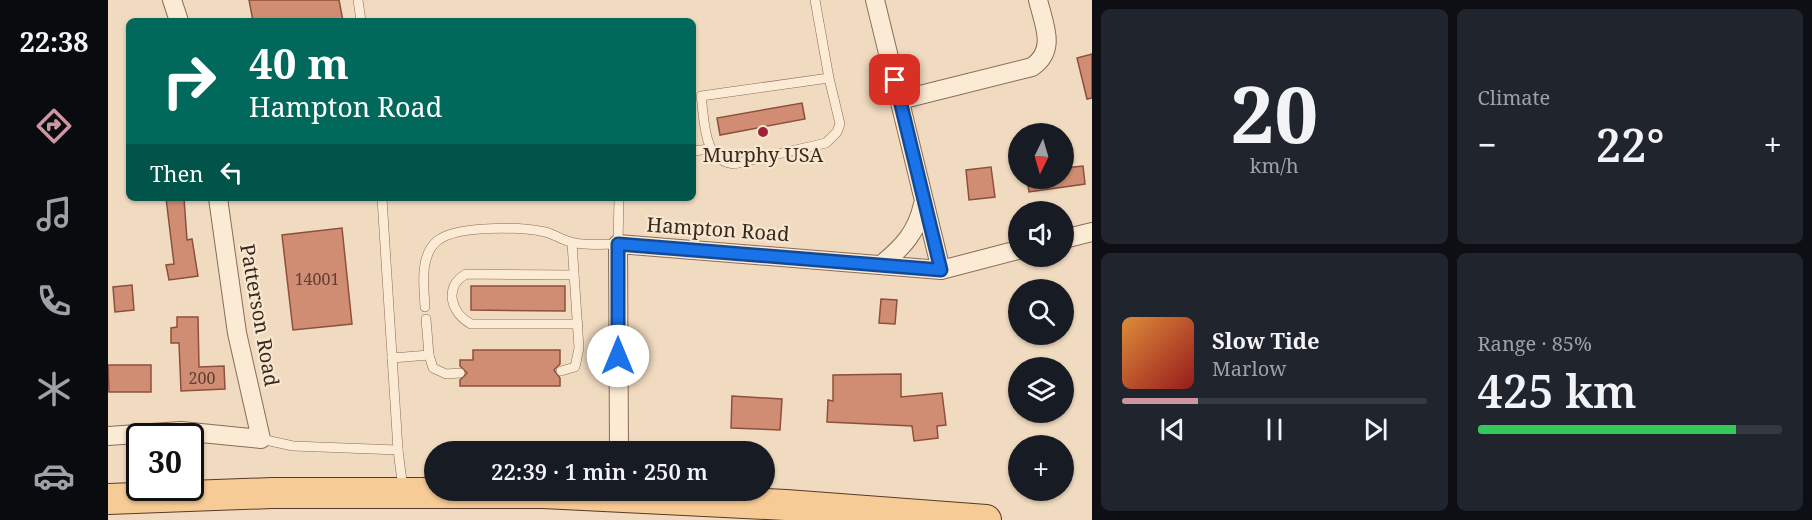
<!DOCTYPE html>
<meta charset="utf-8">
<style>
:root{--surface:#171b24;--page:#20242c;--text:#f1f3f6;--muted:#9ea1a6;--line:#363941;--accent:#cc959f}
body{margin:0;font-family:"Noto Serif",serif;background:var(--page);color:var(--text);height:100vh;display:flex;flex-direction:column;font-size:22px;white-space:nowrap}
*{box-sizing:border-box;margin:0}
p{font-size:20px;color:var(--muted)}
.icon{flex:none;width:33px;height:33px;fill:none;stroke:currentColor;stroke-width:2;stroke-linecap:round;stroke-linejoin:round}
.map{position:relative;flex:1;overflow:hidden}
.sheet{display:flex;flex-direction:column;gap:9px;padding:9px;background:#0d0f14;width:720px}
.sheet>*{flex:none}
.banner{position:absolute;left:18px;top:18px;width:570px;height:183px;border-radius:9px;box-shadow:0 2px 4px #0004;background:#00695c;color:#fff;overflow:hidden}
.needle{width:39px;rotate:185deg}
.buttons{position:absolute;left:900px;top:123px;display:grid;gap:12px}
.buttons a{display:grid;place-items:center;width:66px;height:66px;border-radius:50%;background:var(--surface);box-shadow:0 2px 4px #0004;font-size:30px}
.speed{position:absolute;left:18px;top:423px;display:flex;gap:12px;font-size:30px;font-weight:700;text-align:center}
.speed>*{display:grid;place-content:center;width:78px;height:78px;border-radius:50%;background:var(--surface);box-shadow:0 2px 4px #0004;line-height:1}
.speed .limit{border:3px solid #111;border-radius:9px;background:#fff;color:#111}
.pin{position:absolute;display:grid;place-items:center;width:51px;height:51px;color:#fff;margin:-26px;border-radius:12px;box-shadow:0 3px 9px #0006}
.me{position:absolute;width:66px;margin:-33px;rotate:0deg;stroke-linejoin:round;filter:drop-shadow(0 0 4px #0008)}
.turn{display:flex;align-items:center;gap:21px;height:126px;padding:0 24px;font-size:27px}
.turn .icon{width:78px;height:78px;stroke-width:2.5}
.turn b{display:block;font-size:42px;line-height:51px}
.then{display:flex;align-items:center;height:57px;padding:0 24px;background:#0003;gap:12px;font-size:22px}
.big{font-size:45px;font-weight:600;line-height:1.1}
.sheet .tile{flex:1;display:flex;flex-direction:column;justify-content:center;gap:9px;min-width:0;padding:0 21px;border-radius:9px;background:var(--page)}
.sheet .dial{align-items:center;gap:0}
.dial b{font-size:78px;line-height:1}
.song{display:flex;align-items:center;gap:18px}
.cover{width:72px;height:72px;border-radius:9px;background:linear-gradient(135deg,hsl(30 70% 55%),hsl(0 70% 35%))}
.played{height:6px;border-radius:3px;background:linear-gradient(90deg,var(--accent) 25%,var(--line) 25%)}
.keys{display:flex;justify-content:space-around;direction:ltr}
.heat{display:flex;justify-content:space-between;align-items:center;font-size:33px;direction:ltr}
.charge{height:9px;border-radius:4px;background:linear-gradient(90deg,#34c759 85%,var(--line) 0)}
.sheet .tiles{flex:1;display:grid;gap:9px;grid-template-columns:repeat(2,1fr)}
.trip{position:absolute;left:316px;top:441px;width:351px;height:60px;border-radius:30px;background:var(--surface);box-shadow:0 2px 4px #0004;font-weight:600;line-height:60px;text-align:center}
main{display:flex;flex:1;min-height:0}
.menu{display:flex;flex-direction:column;width:108px;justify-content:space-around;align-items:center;background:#090b0e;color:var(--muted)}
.menu .icon{width:42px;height:42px}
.menu .on{color:var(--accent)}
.menu b{font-size:27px;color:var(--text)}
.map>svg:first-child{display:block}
.building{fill:#d18d73;stroke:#8c503b;stroke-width:1.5}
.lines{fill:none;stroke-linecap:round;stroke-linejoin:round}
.service-casing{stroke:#8b6b57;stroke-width:10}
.minor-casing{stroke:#8b6b57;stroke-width:20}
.primary-casing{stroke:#583a2b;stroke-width:32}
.service{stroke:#fbead4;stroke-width:9}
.minor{stroke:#fbead4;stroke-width:18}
.primary{stroke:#f7cb95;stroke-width:30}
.route-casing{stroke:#114b97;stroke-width:15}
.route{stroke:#1a73e8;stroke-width:10}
.poi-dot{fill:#9e2335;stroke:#f8e7d0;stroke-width:2}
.labels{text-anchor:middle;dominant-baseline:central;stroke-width:4.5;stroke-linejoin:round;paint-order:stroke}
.number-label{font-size:16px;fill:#5f4032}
.poi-label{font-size:20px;fill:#39261c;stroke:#f8e7d0}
.street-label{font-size:20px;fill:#39261c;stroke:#f8e7d0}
</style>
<main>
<nav class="menu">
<b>22:38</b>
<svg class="icon on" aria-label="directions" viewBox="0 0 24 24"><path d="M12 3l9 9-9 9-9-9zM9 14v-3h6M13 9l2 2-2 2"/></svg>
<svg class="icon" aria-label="music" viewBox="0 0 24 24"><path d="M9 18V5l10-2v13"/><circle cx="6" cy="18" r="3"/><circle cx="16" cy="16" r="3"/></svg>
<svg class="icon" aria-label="phone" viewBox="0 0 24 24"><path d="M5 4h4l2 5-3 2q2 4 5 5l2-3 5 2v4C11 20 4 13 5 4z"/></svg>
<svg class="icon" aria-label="climate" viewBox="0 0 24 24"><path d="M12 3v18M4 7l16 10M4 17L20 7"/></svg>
<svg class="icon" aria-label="car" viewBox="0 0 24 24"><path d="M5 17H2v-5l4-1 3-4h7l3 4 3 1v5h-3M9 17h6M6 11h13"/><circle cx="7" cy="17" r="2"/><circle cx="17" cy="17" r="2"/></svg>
</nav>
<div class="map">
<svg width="984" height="520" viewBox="0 0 984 520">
<rect width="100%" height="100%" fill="#f1dbc0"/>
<g class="building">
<polygon points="141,0 231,0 235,21 145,21"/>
<polygon points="984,54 984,98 979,99 969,58"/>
<polygon points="694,103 697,119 612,135 609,118"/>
<polygon points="975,166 977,184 921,192 919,178 956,178 956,168"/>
<polygon points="883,167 887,197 861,200 858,170"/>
<polygon points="58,198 76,198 79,240 84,239 90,276 61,280 58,265 66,264"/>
<polygon points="234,228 244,324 185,330 174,235"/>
<polygon points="24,285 26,310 7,312 5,287"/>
<polygon points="363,286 457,286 457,311 363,310"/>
<polygon points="773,299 789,300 787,324 771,323"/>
<polygon points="69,317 90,317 91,367 116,366 117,389 73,391 71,343 63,343 63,328 69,327"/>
<polygon points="365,350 452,350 452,364 446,370 452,378 452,386 352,386 352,380 359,373 352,366 352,360 365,360"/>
<polygon points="0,365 43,365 43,392 1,392"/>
<polygon points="793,374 793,397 834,393 838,425 829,426 830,438 806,441 804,426 719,422 720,400 725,401 725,375"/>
<polygon points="624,396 674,399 672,430 623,428"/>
</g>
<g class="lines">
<g class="service-casing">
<g id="service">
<polyline points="250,0 253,21"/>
<path d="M707,0L721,78L593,96C597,121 594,160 626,164L718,143L729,132L732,124L721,78"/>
<polyline points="585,151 601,149"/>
<polyline points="274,198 290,450 295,489"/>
<path d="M466,275L358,274C335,287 343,313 363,324H470"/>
<path d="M317,307C316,288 311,256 329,241C348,225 413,227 437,232C446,234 454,240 463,242C477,246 495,244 510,244L511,198"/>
<polyline points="318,319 321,355 325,368 338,374 352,373"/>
<polyline points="284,358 321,355"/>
<polyline points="453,371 467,367 471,348 464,243"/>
<polyline points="153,439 185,446 290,450"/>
</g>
</g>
<g class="minor-casing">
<g id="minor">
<polyline points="64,0 71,21"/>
<polyline points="767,0 833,270"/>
<path d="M792,100L924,67C949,50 936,25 930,0"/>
<polyline points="956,239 984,232"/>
<path d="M773,265C795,247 809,232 815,204"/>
<polyline points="0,436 73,431 153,439 129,333 110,198"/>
<polyline points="511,452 510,244 833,270 910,250"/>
</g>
</g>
<g class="primary-casing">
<polyline id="primary" points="0,499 164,493 435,493 678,505 878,520"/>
</g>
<use href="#service" class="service"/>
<use href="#minor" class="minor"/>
<use href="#primary" class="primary"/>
</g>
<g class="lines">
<g class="route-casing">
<polyline id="route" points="510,356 510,244 833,270 787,80"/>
</g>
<use href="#route" class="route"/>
</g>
<circle class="poi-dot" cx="655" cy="132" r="6"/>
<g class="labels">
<g class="number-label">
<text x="209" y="279">14001</text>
<text x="94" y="378">200</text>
</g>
<g class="poi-label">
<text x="655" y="154">Murphy USA</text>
</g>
<g class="street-label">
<text transform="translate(610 229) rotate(4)">Hampton Road</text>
<text transform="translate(152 315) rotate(80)">Patterson Road</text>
</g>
</g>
</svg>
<div class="buttons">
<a><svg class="needle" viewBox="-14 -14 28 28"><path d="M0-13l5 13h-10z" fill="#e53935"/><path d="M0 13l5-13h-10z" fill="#9ea1a6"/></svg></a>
<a><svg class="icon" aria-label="sound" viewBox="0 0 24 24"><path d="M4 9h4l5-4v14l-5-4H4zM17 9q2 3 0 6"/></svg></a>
<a><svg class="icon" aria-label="search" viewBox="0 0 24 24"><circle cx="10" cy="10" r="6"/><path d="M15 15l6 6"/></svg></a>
<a><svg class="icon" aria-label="layers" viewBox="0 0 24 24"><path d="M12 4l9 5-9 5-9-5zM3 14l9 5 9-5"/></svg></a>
<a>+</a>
</div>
<div class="speed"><div class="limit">30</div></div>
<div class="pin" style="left:787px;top:80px;background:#d93025"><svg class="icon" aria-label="arrive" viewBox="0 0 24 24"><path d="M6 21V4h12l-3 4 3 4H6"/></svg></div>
<svg class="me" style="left:510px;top:356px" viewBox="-20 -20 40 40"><circle r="19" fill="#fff"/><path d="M0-13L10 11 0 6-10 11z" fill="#1a73e8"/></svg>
<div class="trip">22:39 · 1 min · 250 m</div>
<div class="banner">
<div class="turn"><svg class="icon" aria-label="right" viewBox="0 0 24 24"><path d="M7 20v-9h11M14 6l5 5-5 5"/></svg><div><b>40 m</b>Hampton Road</div></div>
<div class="then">Then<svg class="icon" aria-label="left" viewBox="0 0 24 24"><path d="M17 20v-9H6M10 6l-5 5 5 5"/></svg></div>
</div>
</div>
<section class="sheet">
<div class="tiles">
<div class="tile dial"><b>20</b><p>km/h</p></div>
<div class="tile"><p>Climate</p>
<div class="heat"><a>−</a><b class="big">22°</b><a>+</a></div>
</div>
<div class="tile">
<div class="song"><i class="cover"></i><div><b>Slow Tide</b><p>Marlow</p></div></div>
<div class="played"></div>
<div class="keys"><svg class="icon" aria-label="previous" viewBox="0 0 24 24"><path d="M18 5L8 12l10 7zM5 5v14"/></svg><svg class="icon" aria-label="pause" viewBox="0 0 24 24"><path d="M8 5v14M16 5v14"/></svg><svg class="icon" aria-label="next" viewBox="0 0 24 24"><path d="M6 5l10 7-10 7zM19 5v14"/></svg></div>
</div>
<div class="tile"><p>Range · 85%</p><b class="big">425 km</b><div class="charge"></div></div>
</div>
</section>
</main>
